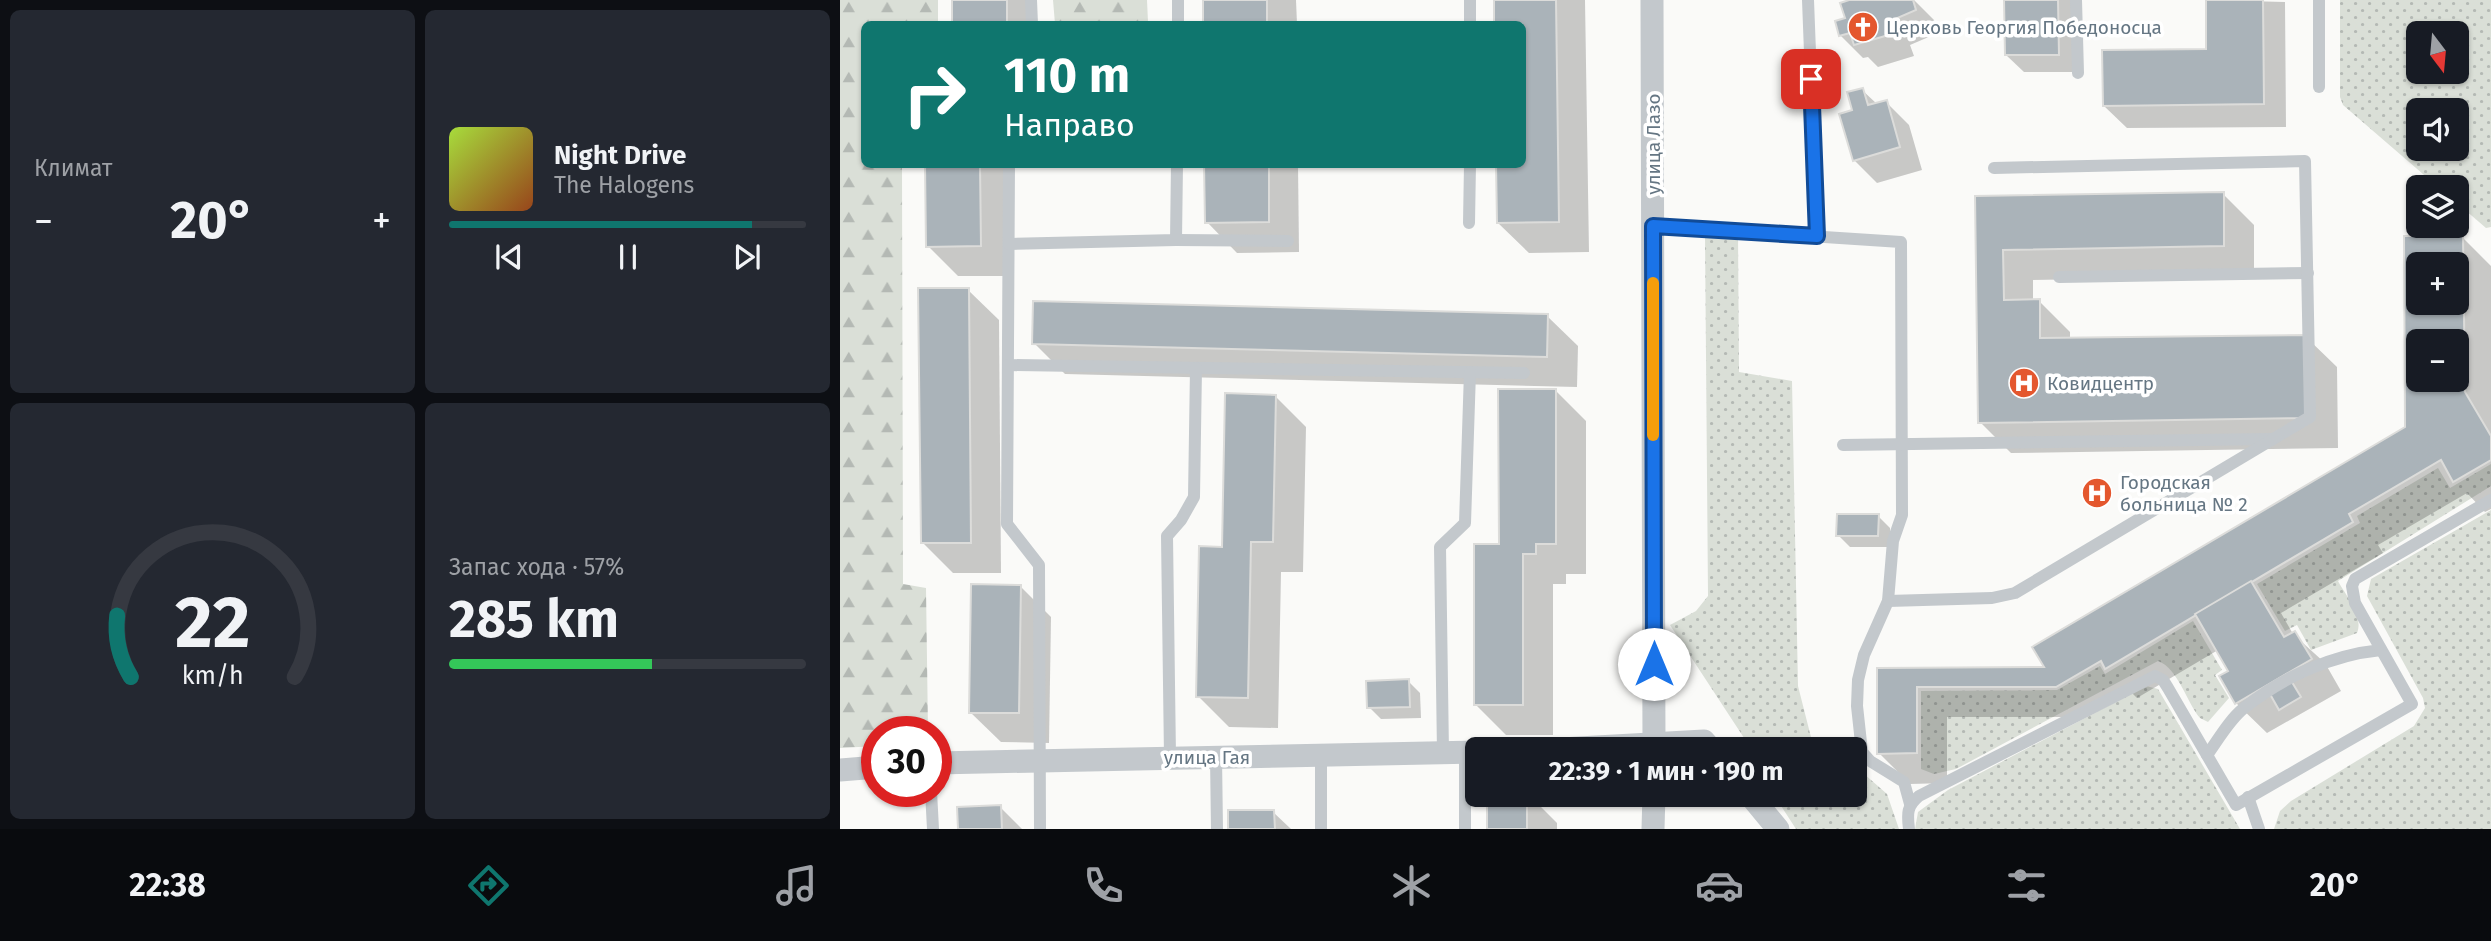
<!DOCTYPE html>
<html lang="ru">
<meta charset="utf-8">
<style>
:root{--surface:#171b24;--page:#242831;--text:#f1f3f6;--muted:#9ea1a6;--line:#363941;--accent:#0f766e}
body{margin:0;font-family:"Fira Sans",sans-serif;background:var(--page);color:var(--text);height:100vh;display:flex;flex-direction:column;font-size:26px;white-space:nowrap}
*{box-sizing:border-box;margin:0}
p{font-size:23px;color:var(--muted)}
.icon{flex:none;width:38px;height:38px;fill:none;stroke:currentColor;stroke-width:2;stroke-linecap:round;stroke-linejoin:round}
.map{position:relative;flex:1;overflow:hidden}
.side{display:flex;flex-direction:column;gap:10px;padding:10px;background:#0d0f14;width:840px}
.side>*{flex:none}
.hud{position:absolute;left:21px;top:21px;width:665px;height:147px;border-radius:10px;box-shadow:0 2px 5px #0004;background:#0f766e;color:#fff;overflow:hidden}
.needle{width:46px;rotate:164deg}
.controls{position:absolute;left:1566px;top:21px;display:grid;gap:14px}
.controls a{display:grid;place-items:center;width:63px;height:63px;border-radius:10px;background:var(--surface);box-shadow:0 2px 5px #0004;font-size:35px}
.speed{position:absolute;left:21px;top:716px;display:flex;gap:14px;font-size:35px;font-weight:700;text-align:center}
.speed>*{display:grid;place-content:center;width:91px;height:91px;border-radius:50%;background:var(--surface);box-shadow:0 2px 5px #0004;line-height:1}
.speed .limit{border:10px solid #d22;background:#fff;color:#111}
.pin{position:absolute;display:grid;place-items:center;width:60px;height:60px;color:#fff;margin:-30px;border-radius:14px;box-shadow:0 4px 10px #0006}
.me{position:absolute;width:77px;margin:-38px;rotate:0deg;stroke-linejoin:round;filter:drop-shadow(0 0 5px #0008)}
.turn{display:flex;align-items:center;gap:24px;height:147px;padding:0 28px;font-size:32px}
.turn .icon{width:91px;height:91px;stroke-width:2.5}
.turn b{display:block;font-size:49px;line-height:60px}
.big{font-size:52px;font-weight:700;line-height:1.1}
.side .card{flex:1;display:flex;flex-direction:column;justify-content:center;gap:10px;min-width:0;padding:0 24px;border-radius:10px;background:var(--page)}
.side .dial{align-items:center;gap:0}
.dial svg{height:182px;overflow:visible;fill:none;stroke:var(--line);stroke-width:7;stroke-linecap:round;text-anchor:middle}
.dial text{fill:var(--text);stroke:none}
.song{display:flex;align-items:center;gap:21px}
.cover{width:84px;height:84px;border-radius:10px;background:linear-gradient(135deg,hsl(80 70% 55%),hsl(20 70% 35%))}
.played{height:7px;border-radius:4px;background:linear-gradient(90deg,var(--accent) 85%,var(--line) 85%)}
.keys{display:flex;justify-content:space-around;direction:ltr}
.heat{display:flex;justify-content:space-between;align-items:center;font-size:38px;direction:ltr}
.charge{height:10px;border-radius:5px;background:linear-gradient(90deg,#34c759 57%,var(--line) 0)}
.side .tiles{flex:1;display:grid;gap:10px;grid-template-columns:repeat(2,1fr)}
.trip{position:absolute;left:625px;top:737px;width:402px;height:70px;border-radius:10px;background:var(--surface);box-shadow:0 2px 5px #0004;font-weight:700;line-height:70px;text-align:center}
.dock{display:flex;height:112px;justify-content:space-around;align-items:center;background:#090b0e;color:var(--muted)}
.dock .icon{width:49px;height:49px}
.dock .on{color:var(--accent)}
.dock b{font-size:32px;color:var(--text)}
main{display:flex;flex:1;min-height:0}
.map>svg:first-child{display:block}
.grass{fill:url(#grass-dots);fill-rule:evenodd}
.forest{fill:url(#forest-firs)}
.shadow{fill:#0003;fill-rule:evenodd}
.building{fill:#aab3b9;stroke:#dcdcda;stroke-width:2;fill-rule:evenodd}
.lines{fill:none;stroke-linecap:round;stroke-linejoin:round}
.service{stroke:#c3c8cc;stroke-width:12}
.minor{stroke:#c3c8cc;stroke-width:23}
.route-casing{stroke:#114b97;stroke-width:18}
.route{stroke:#1a73e8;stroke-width:12}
.slow{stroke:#f59e0b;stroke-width:12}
.labels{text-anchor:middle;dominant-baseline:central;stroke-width:7;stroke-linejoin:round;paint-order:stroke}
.poi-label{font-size:19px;fill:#657683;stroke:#fff;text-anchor:start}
.street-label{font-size:19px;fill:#657683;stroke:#fff}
</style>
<main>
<section class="side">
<div class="tiles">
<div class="card"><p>Климат</p>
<div class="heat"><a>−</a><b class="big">20°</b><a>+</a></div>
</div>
<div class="card">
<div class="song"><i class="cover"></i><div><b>Night Drive</b><p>The Halogens</p></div></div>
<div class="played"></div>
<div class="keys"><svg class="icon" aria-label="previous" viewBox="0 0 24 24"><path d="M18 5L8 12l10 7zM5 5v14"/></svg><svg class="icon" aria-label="pause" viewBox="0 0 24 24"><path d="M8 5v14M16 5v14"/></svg><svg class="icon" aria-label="next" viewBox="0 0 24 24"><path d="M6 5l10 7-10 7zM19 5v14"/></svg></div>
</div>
<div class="card dial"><svg viewBox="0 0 100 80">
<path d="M14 69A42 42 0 1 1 86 69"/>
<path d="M14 69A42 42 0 0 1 8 42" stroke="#0f766e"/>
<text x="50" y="56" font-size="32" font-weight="700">22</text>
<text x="50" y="72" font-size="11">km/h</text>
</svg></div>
<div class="card"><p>Запас хода · 57%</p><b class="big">285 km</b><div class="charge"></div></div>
</div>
</section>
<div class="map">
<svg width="1651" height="829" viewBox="0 0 1651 829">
<defs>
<pattern id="grass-dots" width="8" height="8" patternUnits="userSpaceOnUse" patternTransform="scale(1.75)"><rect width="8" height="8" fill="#dadfd7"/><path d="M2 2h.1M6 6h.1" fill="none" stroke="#b4b9b4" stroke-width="1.8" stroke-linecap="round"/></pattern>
<pattern id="forest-firs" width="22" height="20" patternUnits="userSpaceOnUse" patternTransform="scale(1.75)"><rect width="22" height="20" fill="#dadfd7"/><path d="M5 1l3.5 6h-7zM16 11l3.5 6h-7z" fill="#b4b9b4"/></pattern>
</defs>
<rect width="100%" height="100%" fill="#fafaf8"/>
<g class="grass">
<path d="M1500,0H1651V227L1646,228L1617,203V187H1598L1503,105L1500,97ZM1578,33H1617V72H1578ZM1578,110H1617V149H1578Z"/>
<polygon points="898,234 899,372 952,381 958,686 974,749 908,744 830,625 856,611 868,596 865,235"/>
<path d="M1651,464V486L1498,581C1506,596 1524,616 1517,633L1471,650L1457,625L1445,631L1417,584L1520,523L1517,516L1598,468L1610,488Z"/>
<polygon points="1651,510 1651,829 1434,829 1440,811 1451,801 1574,726 1585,708 1583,698 1527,596 1531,579"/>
<path d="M1353,621L1382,670L1375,675L1389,698L1368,722L1360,718C1347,703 1338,668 1318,661L1116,769L1094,774L1081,769V691L1217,690L1260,666L1265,674Z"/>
<polygon points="1306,686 1318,689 1400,829 1075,829 1078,812 1108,790"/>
<polygon points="1015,766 1047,794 1059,829 956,829 934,795 1015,794"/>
</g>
<g class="forest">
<polygon points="0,0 98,0 98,24 24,24 24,164 62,165 63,584 86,588 88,731 37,732 37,746 0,748"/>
<polygon points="213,0 307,0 308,22 307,24 215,24"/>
</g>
<g class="shadow">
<polygon points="113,0 196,0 196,24 114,24"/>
<polygon points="364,0 456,0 457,24 365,24"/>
<polygon points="655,0 745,0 749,252 689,253 658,223 682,164 682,24 656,24"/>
<polygon points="1015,0 1074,0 1094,20 1098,33 1070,45 1074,56 1038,67 1028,57 1023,58 1000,35"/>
<polygon points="1166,0 1235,0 1236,72 1184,72 1166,55"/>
<polygon points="1368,0 1445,2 1446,127 1287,128 1264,106 1368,51"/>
<polygon points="1022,90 1037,104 1046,102 1069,125 1082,170 1037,183 1014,160 1014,112"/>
<polygon points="86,164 169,164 171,276 118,276 88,246"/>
<polygon points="366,164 458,164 459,252 397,253 367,222"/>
<polygon points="1383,194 1414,225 1414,276 1193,280 1193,301 1199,301 1230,332 1230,340 1466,337 1497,367 1498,448 1171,453 1140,422 1137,198"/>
<path d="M1566,238H1623L1651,266V509L1645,512L1627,493L1538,545L1543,553L1441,613L1453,634L1485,663L1501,691L1427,733L1396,703L1390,672L1378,650L1297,698L1291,692L1247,717H1107V783L1070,784L1039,753V670L1207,669L1567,428ZM1578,264H1617V303H1578ZM1578,341H1617V380H1578Z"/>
<polygon points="128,290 159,320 161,573 113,573 82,542"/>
<polygon points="707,316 738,346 737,387 225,374 194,343"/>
<polygon points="715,390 746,421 746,574 726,574 726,584 713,584 713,735 666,735 636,705"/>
<polygon points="435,396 466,427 463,572 441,572 438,728 389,727 358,696 384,549"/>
<polygon points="1038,516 1050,528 1050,547 1010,547 998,535"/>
<polygon points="181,587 211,617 209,743 161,742 130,712"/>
<polygon points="568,681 580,693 581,718 541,719 529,707"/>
<polygon points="649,794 688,794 717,823 717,829 649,829"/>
<polygon points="160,807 182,829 119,829"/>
<polygon points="433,812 451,829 390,829"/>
</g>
<g class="building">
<rect x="112" y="0" width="55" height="24"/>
<rect x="363" y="0" width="64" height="24"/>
<polygon points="654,0 716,0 719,222 657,223 656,164 682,164 682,24 654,24"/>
<polygon points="1009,0 1073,0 1076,10 1048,22 1052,34 1014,45 1010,33 999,36 995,21 1005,18 1000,3"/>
<polygon points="1164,0 1218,0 1219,55 1165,55"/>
<polygon points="1366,0 1423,0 1424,104 1263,106 1262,50 1366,49"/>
<polygon points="1023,88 1028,105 1047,100 1060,147 1013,161 999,114 1012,110 1007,92"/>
<polygon points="85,164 140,164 141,246 86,247"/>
<polygon points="364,164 429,164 429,222 365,223"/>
<polygon points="1384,192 1384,246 1163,250 1164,300 1200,299 1200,338 1467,335 1468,418 1138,423 1135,196"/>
<path d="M1564,236H1623L1625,392L1651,436V460L1613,482L1601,460L1509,514L1513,522L1265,669L1261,661L1216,687H1077V753L1037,754V668L1204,667L1192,647L1565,427ZM1578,264H1617V303H1578ZM1578,341H1617V380H1578Z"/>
<polygon points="78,288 129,288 131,543 81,543"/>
<polygon points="193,301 708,314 707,357 192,344"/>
<polygon points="658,389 716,389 716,544 696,544 696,554 683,554 683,705 634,705 634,544 659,544"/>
<polygon points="385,393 436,395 433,542 411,542 408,698 356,697 359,546 382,547"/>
<polygon points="997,514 1039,514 1038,536 996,536"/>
<polygon points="1411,581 1444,637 1455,631 1472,659 1395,704 1379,676 1388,671 1355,614"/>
<polygon points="131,584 181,585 179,713 129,713"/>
<polygon points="1447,674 1461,697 1439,710 1426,687"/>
<polygon points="569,679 570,707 527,708 526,681"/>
<rect x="647" y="794" width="40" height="35"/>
<polygon points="161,805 162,829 118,829 117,807"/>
<polygon points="388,810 434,810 435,829 388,829"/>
</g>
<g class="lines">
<g class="service">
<polyline points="191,0 192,24"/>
<polyline points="968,0 977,236"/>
<polyline points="1236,0 1238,73"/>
<polyline points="338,24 338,0"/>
<polyline points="630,24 630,0"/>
<polyline points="1479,87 1479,0"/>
<polyline points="169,164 167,524 199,565 200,829"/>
<polyline points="629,223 630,164"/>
<polyline points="813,226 1061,242 1062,515 1053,541 1048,601 1024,655 1018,680 1017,706 1022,752 1030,761 1064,782 1070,804"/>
<polyline points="336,240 448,241"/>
<polyline points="169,244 336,240 337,164"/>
<polyline points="1219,277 1468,273"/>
<polyline points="168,365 684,373"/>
<polyline points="1003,445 1433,439"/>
<polyline points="1048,601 1152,598 1175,593 1470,417 1465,161 1154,168"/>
<polyline points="603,753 600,547 625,523 630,372"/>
<path d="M1367,755C1378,740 1389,720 1404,708C1443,677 1491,655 1541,650"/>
<polyline points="376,756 377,829"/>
<polyline points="330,757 327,536 341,520 354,497 356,368"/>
<polyline points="91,791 93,829"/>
<polyline points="1408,797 1419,829"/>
<polyline points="481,829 481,757"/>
<polyline points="625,829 625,752"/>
<path d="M1069,829C1067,813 1067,806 1079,796L1315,676L1323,680L1328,688L1396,805L1572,704L1515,603L1512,586L1515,579L1651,500"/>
</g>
<g class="minor">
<polyline points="812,0 814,749"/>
<polyline points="721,749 864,741 871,749"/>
<polyline points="96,763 637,752"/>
<polyline points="0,770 37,767"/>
<polyline points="909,794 938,829"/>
<polyline points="813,829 814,794"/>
</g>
</g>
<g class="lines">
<g class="route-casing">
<polyline id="route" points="814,664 813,226 977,236 971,79"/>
</g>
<use href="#route" class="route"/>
<polyline class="slow" points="813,283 813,435"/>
</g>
<defs>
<g id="church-disc" transform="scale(1.575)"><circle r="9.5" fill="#e4572e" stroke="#fff"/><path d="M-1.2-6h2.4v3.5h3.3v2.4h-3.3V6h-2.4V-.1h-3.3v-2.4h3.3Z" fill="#fff"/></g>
<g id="hospital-disc" transform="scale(1.575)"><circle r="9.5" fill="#e4572e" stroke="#fff"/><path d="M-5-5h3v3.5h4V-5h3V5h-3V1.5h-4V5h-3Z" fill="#fff"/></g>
</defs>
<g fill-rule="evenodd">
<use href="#church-disc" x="1023" y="27"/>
<use href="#hospital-disc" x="1184" y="383"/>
<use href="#hospital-disc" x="1257" y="493"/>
</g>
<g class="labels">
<g class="poi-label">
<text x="1046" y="27">Церковь Георгия Победоносца</text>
<text x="1207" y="383">Ковидцентр</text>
<text x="1280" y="482">Городская<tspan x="1280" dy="22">больница № 2</tspan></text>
</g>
<g class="street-label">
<text transform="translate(813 144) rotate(-90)">улица Лазо</text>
<text x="367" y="757">улица Гая</text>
</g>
</g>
</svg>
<div class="controls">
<a><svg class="needle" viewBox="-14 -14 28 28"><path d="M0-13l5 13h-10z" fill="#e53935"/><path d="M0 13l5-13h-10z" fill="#9ea1a6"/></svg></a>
<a><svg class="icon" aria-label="sound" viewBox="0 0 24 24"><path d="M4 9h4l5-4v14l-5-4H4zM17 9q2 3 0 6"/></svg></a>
<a><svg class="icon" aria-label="layers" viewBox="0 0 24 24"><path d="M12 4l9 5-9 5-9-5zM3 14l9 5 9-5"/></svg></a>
<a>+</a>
<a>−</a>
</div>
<div class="speed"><div class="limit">30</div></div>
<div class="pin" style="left:971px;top:79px;background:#d93025"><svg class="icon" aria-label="arrive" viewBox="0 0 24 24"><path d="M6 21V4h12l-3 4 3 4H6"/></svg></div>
<svg class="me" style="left:814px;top:664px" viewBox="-20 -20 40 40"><circle r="19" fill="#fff"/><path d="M0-13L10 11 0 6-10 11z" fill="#1a73e8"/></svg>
<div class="trip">22:39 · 1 мин · 190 m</div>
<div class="hud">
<div class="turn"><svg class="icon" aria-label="right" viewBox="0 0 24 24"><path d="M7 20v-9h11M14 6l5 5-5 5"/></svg><div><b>110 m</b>Направо</div></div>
</div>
</div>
</main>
<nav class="dock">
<b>22:38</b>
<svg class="icon on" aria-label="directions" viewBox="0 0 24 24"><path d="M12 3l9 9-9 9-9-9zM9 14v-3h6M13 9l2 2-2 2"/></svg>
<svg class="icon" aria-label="music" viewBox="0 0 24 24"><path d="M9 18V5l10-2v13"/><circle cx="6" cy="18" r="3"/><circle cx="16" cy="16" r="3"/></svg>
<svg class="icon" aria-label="phone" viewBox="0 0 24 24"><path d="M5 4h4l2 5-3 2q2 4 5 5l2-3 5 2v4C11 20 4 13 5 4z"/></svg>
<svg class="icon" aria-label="climate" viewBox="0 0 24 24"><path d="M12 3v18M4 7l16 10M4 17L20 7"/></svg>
<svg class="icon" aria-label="car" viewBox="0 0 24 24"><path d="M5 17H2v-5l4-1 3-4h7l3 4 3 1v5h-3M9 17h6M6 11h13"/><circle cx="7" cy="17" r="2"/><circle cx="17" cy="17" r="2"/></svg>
<svg class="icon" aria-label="filters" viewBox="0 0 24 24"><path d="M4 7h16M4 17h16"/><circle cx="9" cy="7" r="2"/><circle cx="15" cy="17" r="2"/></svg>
<b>20°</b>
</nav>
